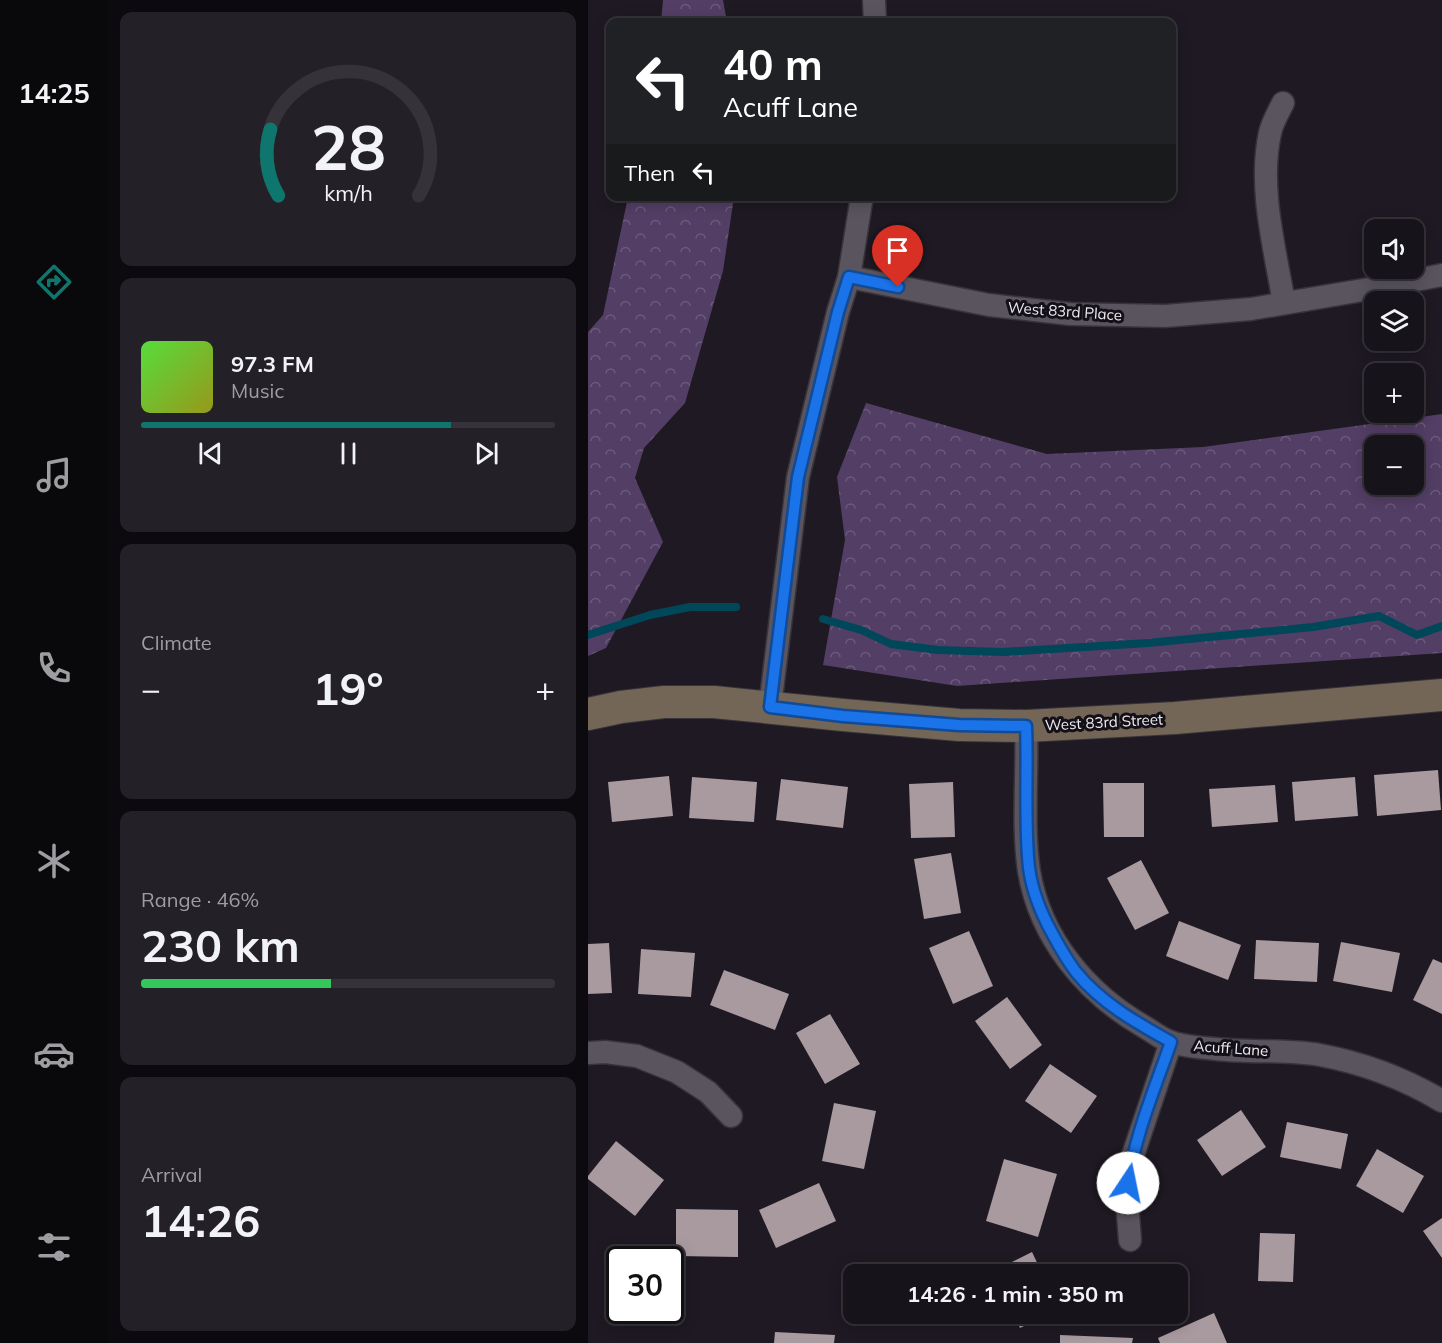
<!DOCTYPE html>
<meta charset="utf-8">
<style>
:root{--surface:#16131a;--page:#232027;--text:#f1f3f6;--muted:#9e9ea2;--line:#353239;--accent:#0f766e}
body{margin:0;font-family:Mulish,sans-serif;background:var(--page);color:var(--text);height:100vh;display:flex;flex-direction:column;font-size:22px;white-space:nowrap}
*{box-sizing:border-box;margin:0}
p{font-size:20px;color:var(--muted)}
.icon{flex:none;width:33px;height:33px;fill:none;stroke:currentColor;stroke-width:2;stroke-linecap:round;stroke-linejoin:round}
.map{position:relative;flex:1;overflow:hidden}
.sheet{display:flex;flex-direction:column;gap:12px;padding:12px;background:#0c0a0e;width:480px}
.sheet>*{flex:none}
.banner{position:absolute;left:18px;top:18px;width:570px;height:183px;border-radius:12px;box-shadow:0 3px 15px #0003,0 0 0 2px var(--line);background:#202124;color:#fff;overflow:hidden}
.controls{position:absolute;left:776px;top:219px;display:grid;gap:12px}
.controls a{display:grid;place-items:center;width:60px;height:60px;border-radius:12px;background:var(--surface);box-shadow:0 3px 15px #0003,0 0 0 2px var(--line);font-size:30px}
.speed{position:absolute;left:18px;top:1246px;display:flex;gap:12px;font-size:30px;font-weight:700;text-align:center}
.speed>*{display:grid;place-content:center;width:78px;height:78px;border-radius:50%;background:var(--surface);box-shadow:0 3px 15px #0003,0 0 0 2px var(--line);line-height:1}
.speed .limit{border:3px solid #111;border-radius:9px;background:#fff;color:#111}
.pin{position:absolute;display:grid;place-items:center;width:51px;height:51px;color:#fff;margin:-62px -26px;border-radius:50% 50% 50% 0;rotate:-45deg;box-shadow:0 0 6px #0007}
.pin .icon{rotate:45deg}
.me{position:absolute;width:66px;margin:-33px;rotate:11deg;stroke-linejoin:round;filter:drop-shadow(0 0 4px #0008)}
.turn{display:flex;align-items:center;gap:21px;height:126px;padding:0 18px;font-size:27px}
.turn .icon{width:78px;height:78px;stroke-width:2.5}
.turn b{display:block;font-size:42px;line-height:51px}
.then{display:flex;align-items:center;height:57px;padding:0 18px;background:#0003;gap:12px;font-size:22px}
.big{font-size:45px;font-weight:700;line-height:1.1}
.sheet .tile{flex:1;display:flex;flex-direction:column;justify-content:center;gap:9px;min-width:0;padding:0 21px;border-radius:12px;background:var(--page)}
.sheet .dial{align-items:center;gap:0}
.dial svg{height:156px;overflow:visible;fill:none;stroke:var(--line);stroke-width:7;stroke-linecap:round;text-anchor:middle}
.dial text{fill:var(--text);stroke:none}
.song{display:flex;align-items:center;gap:18px}
.cover{width:72px;height:72px;border-radius:9px;background:linear-gradient(135deg,hsl(110 70% 55%),hsl(60 70% 35%))}
.played{height:6px;border-radius:3px;background:linear-gradient(90deg,var(--accent) 75%,var(--line) 75%)}
.keys{display:flex;justify-content:space-around;direction:ltr}
.heat{display:flex;justify-content:space-between;align-items:center;font-size:33px;direction:ltr}
.charge{height:9px;border-radius:4px;background:linear-gradient(90deg,#34c759 46%,var(--line) 0)}
.trip{position:absolute;left:255px;top:1264px;width:345px;height:60px;border-radius:12px;background:var(--surface);box-shadow:0 3px 15px #0003,0 0 0 2px var(--line);font-weight:700;line-height:60px;text-align:center}
main{display:flex;flex:1;min-height:0}
.dock{display:flex;flex-direction:column;width:108px;justify-content:space-around;align-items:center;background:#09080a;color:var(--muted)}
.dock .icon{width:42px;height:42px}
.dock .on{color:var(--accent)}
.dock b{font-size:27px;color:var(--text)}
.map>svg:first-child{display:block}
.forest{fill:url(#forest-crowns);fill-rule:evenodd}
.lines{fill:none;stroke-linecap:round;stroke-linejoin:round}
.stream{stroke:#004759;stroke-width:8}
.building{fill:#a99a9f}
.street-casing{stroke:#363339;stroke-width:25}
.secondary-casing{stroke:#363339;stroke-width:34}
.street{stroke:#59545e;stroke-width:22}
.secondary{stroke:#736656;stroke-width:32}
.route-casing{stroke:#114b97;stroke-width:15}
.route{stroke:#1a73e8;stroke-width:10}
.labels{text-anchor:middle;dominant-baseline:central;stroke-width:6;stroke-linejoin:round;paint-order:stroke}
.street-label{font-size:15px;fill:#edeaf0;stroke:#141018}
</style>
<main>
<nav class="dock">
<b>14:25</b>
<svg class="icon on" aria-label="directions" viewBox="0 0 24 24"><path d="M12 3l9 9-9 9-9-9zM9 14v-3h6M13 9l2 2-2 2"/></svg>
<svg class="icon" aria-label="music" viewBox="0 0 24 24"><path d="M9 18V5l10-2v13"/><circle cx="6" cy="18" r="3"/><circle cx="16" cy="16" r="3"/></svg>
<svg class="icon" aria-label="phone" viewBox="0 0 24 24"><path d="M5 4h4l2 5-3 2q2 4 5 5l2-3 5 2v4C11 20 4 13 5 4z"/></svg>
<svg class="icon" aria-label="climate" viewBox="0 0 24 24"><path d="M12 3v18M4 7l16 10M4 17L20 7"/></svg>
<svg class="icon" aria-label="car" viewBox="0 0 24 24"><path d="M5 17H2v-5l4-1 3-4h7l3 4 3 1v5h-3M9 17h6M6 11h13"/><circle cx="7" cy="17" r="2"/><circle cx="17" cy="17" r="2"/></svg>
<svg class="icon" aria-label="filters" viewBox="0 0 24 24"><path d="M4 7h16M4 17h16"/><circle cx="9" cy="7" r="2"/><circle cx="15" cy="17" r="2"/></svg>
</nav>
<section class="sheet">
<div class="tile dial"><svg viewBox="0 0 100 80">
<path d="M14 69A42 42 0 1 1 86 69"/>
<path d="M14 69A42 42 0 0 1 10 35" stroke="#0f766e"/>
<text x="50" y="56" font-size="32" font-weight="700">28</text>
<text x="50" y="72" font-size="11">km/h</text>
</svg></div>
<div class="tile">
<div class="song"><i class="cover"></i><div><b>97.3 FM</b><p>Music</p></div></div>
<div class="played"></div>
<div class="keys"><svg class="icon" aria-label="previous" viewBox="0 0 24 24"><path d="M18 5L8 12l10 7zM5 5v14"/></svg><svg class="icon" aria-label="pause" viewBox="0 0 24 24"><path d="M8 5v14M16 5v14"/></svg><svg class="icon" aria-label="next" viewBox="0 0 24 24"><path d="M6 5l10 7-10 7zM19 5v14"/></svg></div>
</div>
<div class="tile"><p>Climate</p>
<div class="heat"><a>−</a><b class="big">19°</b><a>+</a></div>
</div>
<div class="tile"><p>Range · 46%</p><b class="big">230 km</b><div class="charge"></div></div>
<div class="tile"><p>Arrival</p><b class="big">14:26</b></div>
</section>
<div class="map">
<svg width="854" height="1343" viewBox="0 0 854 1343">
<defs>
<pattern id="forest-crowns" width="20" height="18" patternUnits="userSpaceOnUse" patternTransform="scale(1.5)"><rect width="20" height="18" fill="#533e65"/><path d="M2 6a3 3 0 1 1 6 0M12 15a3 3 0 1 1 6 0" fill="none" stroke="#6c5a7b"/></pattern>
</defs>
<rect width="100%" height="100%" fill="#1e1922"/>
<g class="forest">
<polygon points="75,0 135,0 139,22 73,22"/>
<polygon points="40,197 146,197 135,271 97,403 56,448 47,478 75,542 18,648 0,656 0,332 15,315"/>
<path d="M278,403L459,454L615,447L854,414V653L369,686L235,665L257,540L249,477ZM786,446H825V484H786Z"/>
</g>
<g class="lines">
<g class="stream">
<polyline points="235,619 273,630 303,644 350,650 415,652 560,643 725,627 791,616 829,635 854,626"/>
<polyline points="0,635 62,615 102,607 148,607"/>
</g>
</g>
<g class="building">
<polygon points="850,770 853,810 789,816 786,775"/>
<polygon points="81,776 85,816 24,822 20,782"/>
<polygon points="104,777 169,782 166,822 101,818"/>
<polygon points="767,777 770,816 707,821 704,782"/>
<polygon points="193,779 260,787 255,828 188,820"/>
<polygon points="365,782 367,837 323,838 321,784"/>
<polygon points="515,783 556,783 556,837 516,837"/>
<polygon points="687,785 690,822 624,827 621,789"/>
<polygon points="363,853 373,913 336,919 326,859"/>
<polygon points="553,860 581,913 547,930 519,878"/>
<polygon points="591,921 653,945 640,980 578,956"/>
<polygon points="381,931 405,986 365,1004 341,948"/>
<polygon points="668,940 731,943 729,982 666,979"/>
<polygon points="753,942 812,953 804,992 745,981"/>
<polygon points="21,943 24,993 0,994 0,944"/>
<polygon points="53,949 107,953 103,997 50,994"/>
<polygon points="845,959 854,963 854,1014 825,1000"/>
<polygon points="136,970 201,994 187,1030 122,1005"/>
<polygon points="419,997 454,1045 422,1069 387,1021"/>
<polygon points="242,1014 272,1064 237,1084 208,1033"/>
<polygon points="462,1064 509,1096 483,1133 437,1101"/>
<polygon points="246,1103 288,1111 276,1169 234,1161"/>
<polygon points="653,1110 678,1147 634,1176 609,1140"/>
<polygon points="699,1122 760,1134 753,1169 692,1157"/>
<polygon points="28,1141 76,1180 47,1216 0,1179 0,1176"/>
<polygon points="789,1149 836,1176 815,1213 768,1186"/>
<polygon points="416,1159 469,1174 450,1237 398,1221"/>
<polygon points="231,1183 248,1221 188,1248 171,1210"/>
<polygon points="88,1209 150,1210 150,1257 88,1256"/>
<polygon points="854,1218 854,1258 835,1231"/>
<polygon points="672,1233 707,1234 705,1282 670,1281"/>
<polygon points="444,1252 455,1275 405,1275 404,1272"/>
<polygon points="626,1313 639,1343 572,1343 570,1338"/>
<polygon points="425,1314 461,1314 432,1328"/>
<polygon points="187,1332 247,1335 246,1343 186,1343"/>
<polygon points="472,1335 545,1338 544,1343 472,1343"/>
</g>
<g class="lines">
<g class="street-casing">
<g id="street">
<polyline points="286,0 287,22"/>
<path d="M695,103C690,113 684,123 682,133C670,187 687,249 696,303"/>
<polyline points="261,277 401,305 482,314 577,316 663,309 781,289 854,275"/>
<polyline points="182,707 210,477 250,312 261,277 274,196"/>
<path d="M438,726C440,773 434,824 441,871C452,938 498,993 555,1026C564,1031 573,1039 583,1042C594,1046 616,1048 628,1049C662,1053 697,1049 732,1055C775,1063 817,1079 854,1101"/>
<polyline points="0,1053 17,1052 49,1056 89,1072 120,1092 143,1116"/>
<polyline points="542,1240 540,1215 540,1183 543,1161 583,1042"/>
</g>
</g>
<g class="secondary-casing">
<polyline id="secondary" points="0,714 33,707 76,702 126,702 255,715 371,725 438,726 587,718 854,695"/>
</g>
<use href="#street" class="street"/>
<use href="#secondary" class="secondary"/>
</g>
<g class="lines">
<g class="route-casing">
<path id="route" d="M310,287L261,277L250,312L210,477L182,707L255,716L371,725L438,726C440,773 436,821 441,868C444,890 453,913 464,933C471,946 478,959 488,972C513,1003 549,1023 583,1042C567,1088 547,1135 540,1183"/>
</g>
<use href="#route" class="route"/>
</g>
<g class="labels">
<g class="street-label">
<text transform="translate(477 311) rotate(4)">West 83rd Place</text>
<text transform="translate(516 722) rotate(-3)">West 83rd Street</text>
<text transform="translate(643 1048) rotate(4)">Acuff Lane</text>
</g>
</g>
</svg>
<div class="controls">
<a><svg class="icon" aria-label="sound" viewBox="0 0 24 24"><path d="M4 9h4l5-4v14l-5-4H4zM17 9q2 3 0 6"/></svg></a>
<a><svg class="icon" aria-label="layers" viewBox="0 0 24 24"><path d="M12 4l9 5-9 5-9-5zM3 14l9 5 9-5"/></svg></a>
<a>+</a>
<a>−</a>
</div>
<div class="speed"><div class="limit">30</div></div>
<div class="pin" style="left:310px;top:287px;background:#d93025"><svg class="icon" aria-label="arrive" viewBox="0 0 24 24"><path d="M6 21V4h12l-3 4 3 4H6"/></svg></div>
<svg class="me" style="left:540px;top:1183px" viewBox="-20 -20 40 40"><circle r="19" fill="#fff"/><path d="M0-13L10 11 0 6-10 11z" fill="#1a73e8"/></svg>
<div class="trip">14:26 · 1 min · 350 m</div>
<div class="banner">
<div class="turn"><svg class="icon" aria-label="left" viewBox="0 0 24 24"><path d="M17 20v-9H6M10 6l-5 5 5 5"/></svg><div><b>40 m</b>Acuff Lane</div></div>
<div class="then">Then<svg class="icon" aria-label="left" viewBox="0 0 24 24"><path d="M17 20v-9H6M10 6l-5 5 5 5"/></svg></div>
</div>
</div>
</main>
